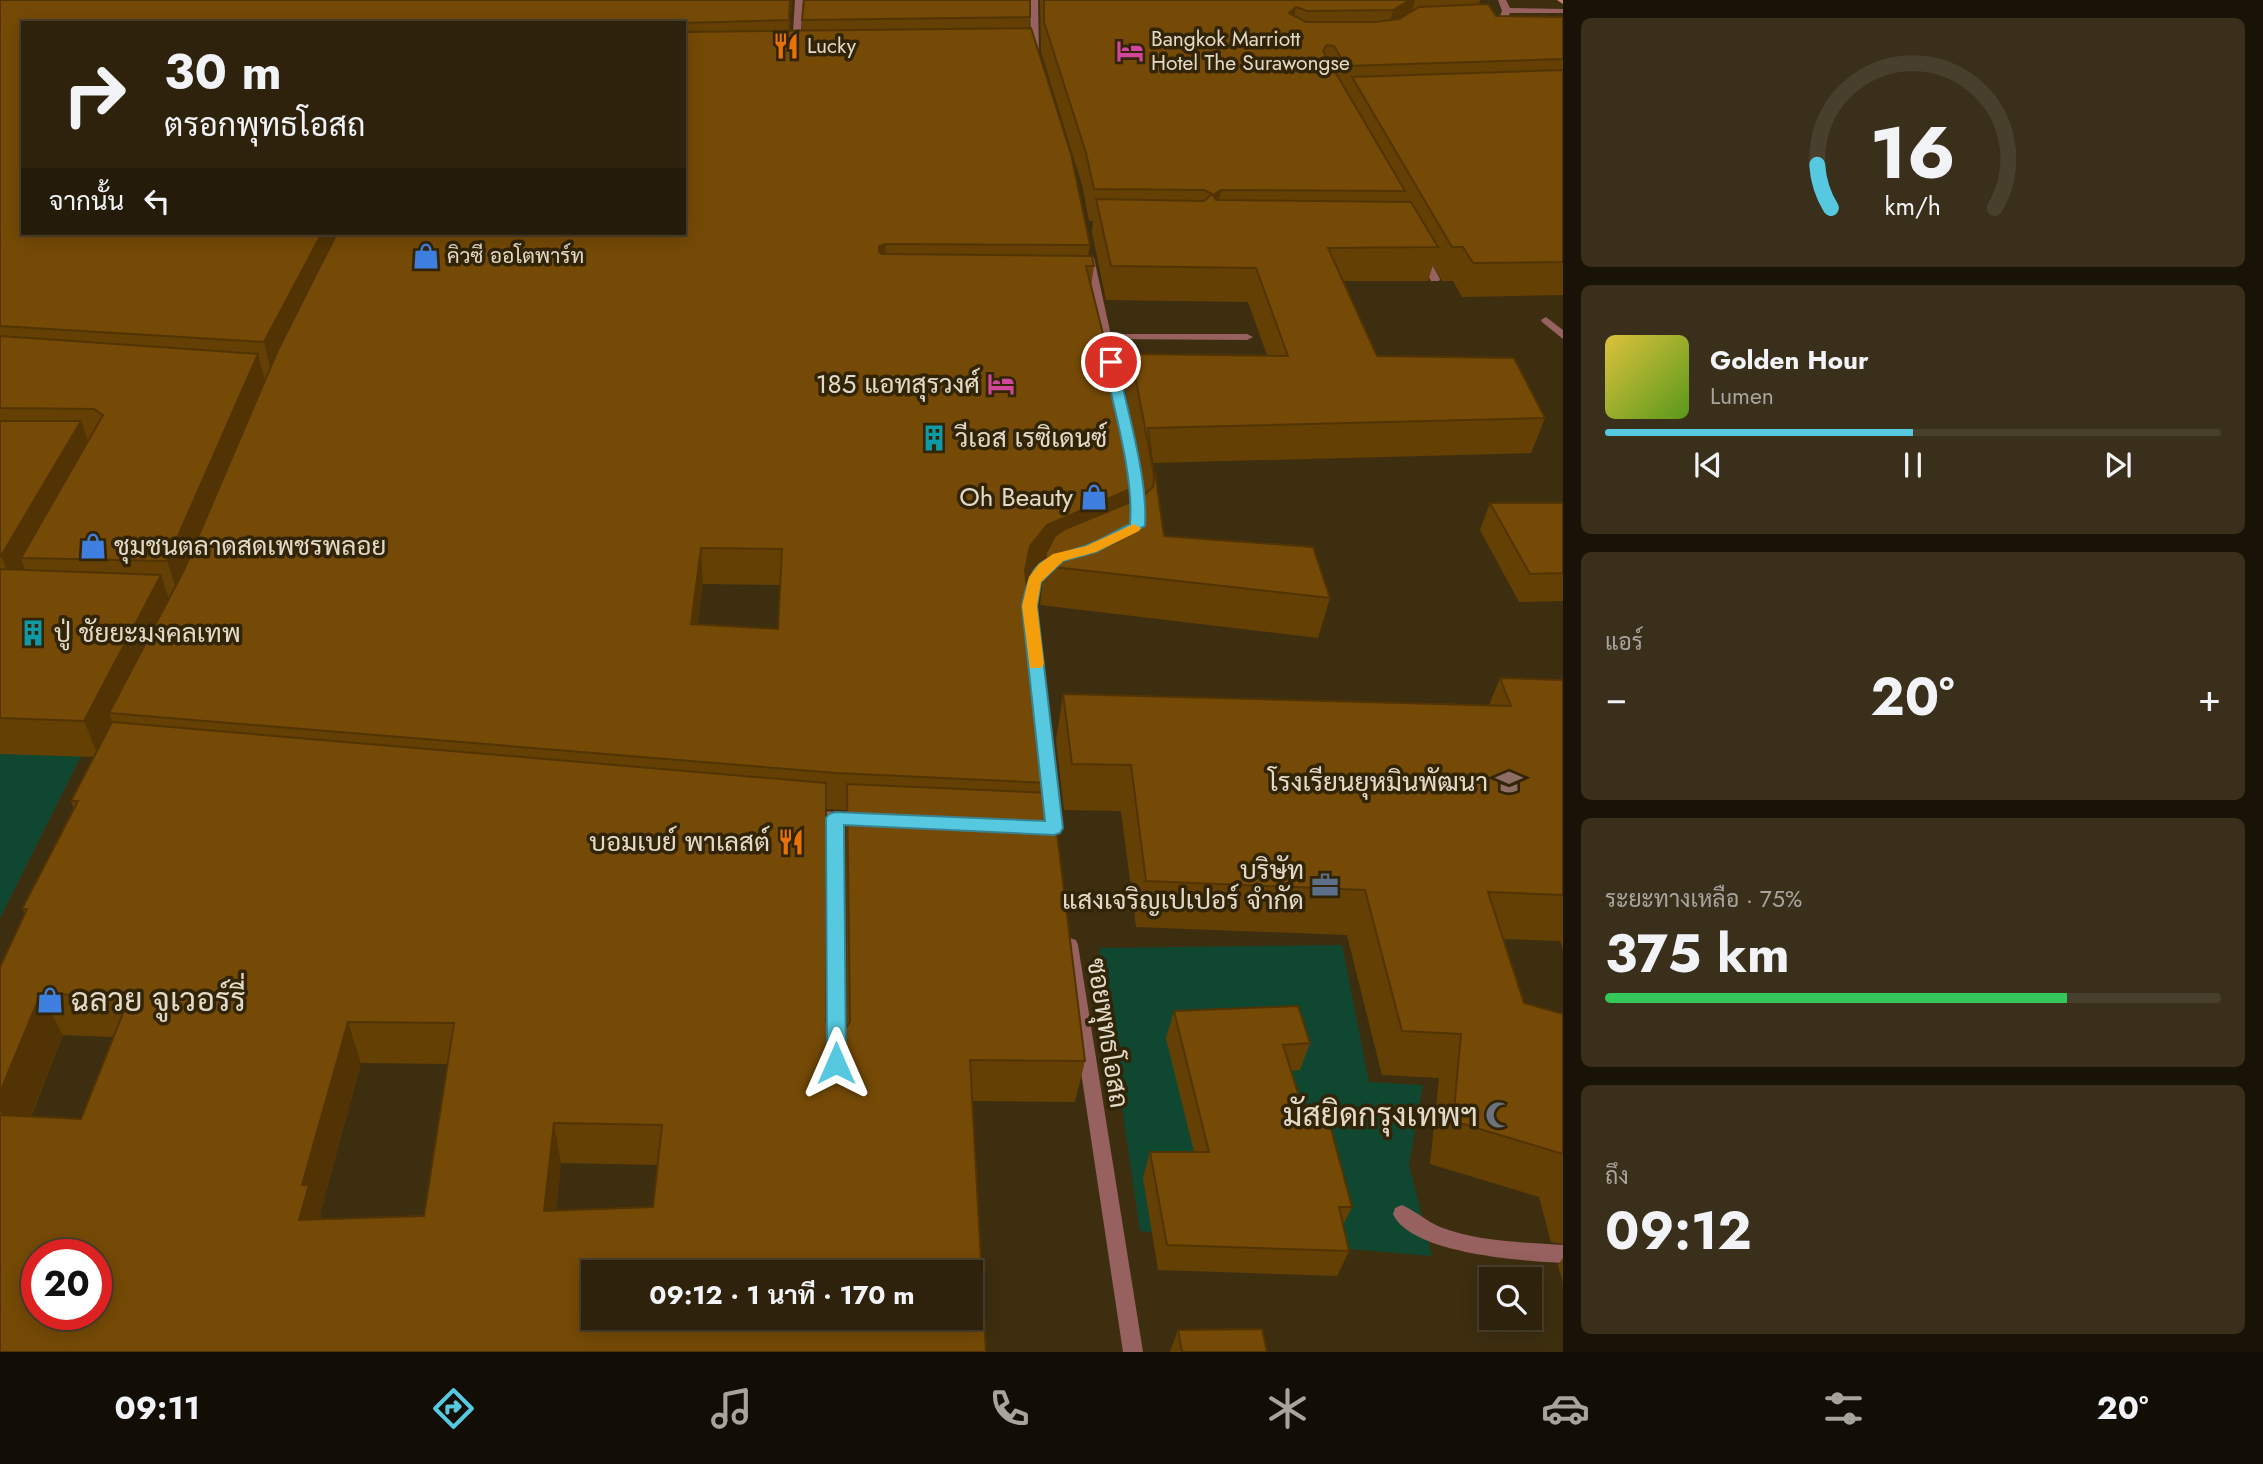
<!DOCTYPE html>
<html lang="th">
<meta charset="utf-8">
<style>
:root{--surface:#2e220c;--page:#3a2f1a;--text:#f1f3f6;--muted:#a7a49d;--line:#493f2d;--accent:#56c9e1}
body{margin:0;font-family:Jost,Sarabun,sans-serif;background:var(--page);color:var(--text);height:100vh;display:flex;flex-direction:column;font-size:26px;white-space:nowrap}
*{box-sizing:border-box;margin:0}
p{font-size:23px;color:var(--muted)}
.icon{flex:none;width:38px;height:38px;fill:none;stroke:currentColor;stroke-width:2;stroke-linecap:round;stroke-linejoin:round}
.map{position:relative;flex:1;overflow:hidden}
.sheet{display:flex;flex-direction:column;gap:18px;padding:18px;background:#191307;width:700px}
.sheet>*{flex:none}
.guide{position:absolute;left:21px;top:21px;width:665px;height:214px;border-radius:0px;box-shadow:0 4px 18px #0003,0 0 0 2px var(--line);background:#2e220c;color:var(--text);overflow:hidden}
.controls{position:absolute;left:1479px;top:1267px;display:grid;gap:14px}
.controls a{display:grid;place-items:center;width:63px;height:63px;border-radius:0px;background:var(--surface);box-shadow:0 4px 18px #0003,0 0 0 2px var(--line);font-size:35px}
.speed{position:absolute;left:21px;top:1239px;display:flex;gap:14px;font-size:35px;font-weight:700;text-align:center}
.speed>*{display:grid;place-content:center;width:91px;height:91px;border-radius:50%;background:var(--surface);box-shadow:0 4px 18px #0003,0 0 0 2px var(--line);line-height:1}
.speed .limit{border:10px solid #d22;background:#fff;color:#111}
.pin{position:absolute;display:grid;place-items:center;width:60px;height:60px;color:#fff;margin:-30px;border:4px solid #fff;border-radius:50%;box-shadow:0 2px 7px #0007}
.me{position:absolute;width:77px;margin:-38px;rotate:0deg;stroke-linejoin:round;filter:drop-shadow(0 0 5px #0008)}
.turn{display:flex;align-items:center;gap:24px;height:147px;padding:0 28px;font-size:32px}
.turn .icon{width:91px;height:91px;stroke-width:2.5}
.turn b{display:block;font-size:49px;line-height:60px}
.then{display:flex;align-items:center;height:66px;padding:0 28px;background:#0003;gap:14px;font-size:26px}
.big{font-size:52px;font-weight:700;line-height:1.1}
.sheet .widget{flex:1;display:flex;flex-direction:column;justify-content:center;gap:10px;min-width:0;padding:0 24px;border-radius:10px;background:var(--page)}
.sheet .dial{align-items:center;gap:0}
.dial svg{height:182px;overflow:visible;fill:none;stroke:var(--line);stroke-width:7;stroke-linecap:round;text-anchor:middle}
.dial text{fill:var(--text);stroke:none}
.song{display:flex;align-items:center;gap:21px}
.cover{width:84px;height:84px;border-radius:10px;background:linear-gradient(135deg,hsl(50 70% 55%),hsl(90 70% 35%))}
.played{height:7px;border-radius:4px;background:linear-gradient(90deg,var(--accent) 50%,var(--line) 50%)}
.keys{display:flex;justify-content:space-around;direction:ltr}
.heat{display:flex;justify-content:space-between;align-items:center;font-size:38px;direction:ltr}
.charge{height:10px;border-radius:5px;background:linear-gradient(90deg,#34c759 75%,var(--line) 0)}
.trip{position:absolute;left:581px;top:1260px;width:402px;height:70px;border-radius:0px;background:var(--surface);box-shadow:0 4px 18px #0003,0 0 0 2px var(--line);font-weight:700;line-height:70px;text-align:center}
.tab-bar{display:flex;height:112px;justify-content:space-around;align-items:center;background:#120e05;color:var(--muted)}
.tab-bar .icon{width:49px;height:49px}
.tab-bar .active{color:var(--accent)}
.tab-bar b{font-size:32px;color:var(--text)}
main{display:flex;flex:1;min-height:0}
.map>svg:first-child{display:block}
.green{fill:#104730}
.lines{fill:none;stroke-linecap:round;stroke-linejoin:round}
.service{fill:#96615f;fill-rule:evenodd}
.minor{fill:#96615f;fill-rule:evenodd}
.secondary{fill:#ce7b78;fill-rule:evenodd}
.wall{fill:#654005;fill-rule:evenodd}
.shaded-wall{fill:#523404}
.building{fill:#754a06;stroke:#523404;stroke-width:2;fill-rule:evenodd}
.route{fill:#56c9e1;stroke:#388392;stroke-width:2}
.slow{fill:#f59e0b}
.labels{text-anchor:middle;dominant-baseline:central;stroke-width:7;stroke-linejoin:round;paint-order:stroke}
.far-poi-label{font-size:21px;fill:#e2d9c8;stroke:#322406;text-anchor:start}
.poi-label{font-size:26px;fill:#e2d9c8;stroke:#322406;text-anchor:end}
.street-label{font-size:26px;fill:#e2d9c8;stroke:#322406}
.near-poi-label{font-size:32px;fill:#e2d9c8;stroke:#322406;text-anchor:start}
</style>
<main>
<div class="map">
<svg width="1563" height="1352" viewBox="0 0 1563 1352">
<rect width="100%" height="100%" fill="#3d2e10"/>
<g class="green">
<polygon points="0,702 106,706 0,918"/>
<polygon points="1342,945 1369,1082 1423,1085 1409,1165 1432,1256 1140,1231 1099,948"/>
</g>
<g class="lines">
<g class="service">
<polygon points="795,0 803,0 800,47 796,50 792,47"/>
<polygon points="1498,0 1506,0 1510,8 1563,9 1563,13 1510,13 1502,30 1494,31 1490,28 1496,25 1502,11"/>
<polygon points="1546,317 1563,330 1563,339 1542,322 1541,320"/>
<polygon points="1106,334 1247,334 1253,337 1247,340 1102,339 1102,335"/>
<polygon points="809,810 862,814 867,816 870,820 867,824 843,824 845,1047 842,1052 836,1054 830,1052 827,1047 827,823 804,820 801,816 804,812"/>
<path d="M1402,1205C1416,1211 1426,1221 1440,1227C1478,1242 1522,1242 1563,1245V1263C1524,1261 1411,1254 1393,1214L1395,1208Z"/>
</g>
<g class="minor">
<polygon points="1030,0 1038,0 1039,56 1035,59 1031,56"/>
<polygon points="1422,252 1427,255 1440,279 1439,281 1431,281 1430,279 1417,255"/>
<polygon points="1089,255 1094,258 1119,372 1113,375 1107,372 1084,258"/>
<polygon points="1133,467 1139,471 1144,517 1138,521 1132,517 1127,471"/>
<path d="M1059,553L1065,557C1059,565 1047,570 1042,579C1027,605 1045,689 1049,720L1042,725L1035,720C1030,684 1015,616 1027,582C1032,569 1046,557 1059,553Z"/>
<polygon points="1046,756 1051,757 1053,761 1060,811 1057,815 1047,815 1044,811 1039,761 1041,757"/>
<polygon points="1070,938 1076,940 1078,945 1143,1352 1123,1352 1062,945 1064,940"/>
</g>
<polygon class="secondary" points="1557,0 1563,0 1563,4"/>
</g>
<g class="wall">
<path d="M0,0H792L790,31H802V20L1030,17L1029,28L1090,245L1088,256L1094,266L1091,287L1132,501L1141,498L1145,495L1125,389L1131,354L1267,355L1248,302L1106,300L1092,232L1093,221H1089L1082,185L1041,52L1040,0H1480L1479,4L1496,16L1563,17V295L1462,297L1453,281H1442L1433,265L1428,281H1343L1377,356L1545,418L1531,453L1153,463L1154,475L1152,489L1155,472L1164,536L1330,598L1318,638L1040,605L1045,559L1042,561L1026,580L1039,703L1050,773L1047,793L1085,1061L1075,1102L972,1101L986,1352H0V967L25,913L22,909L74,809L71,801L94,757L0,754ZM23,23H684V233H23ZM703,584L780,585L778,629L697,624ZM826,809L846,810L847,1026L846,1028L839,1031L831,1029L826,1022ZM63,1035L113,1037L81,1119L31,1117ZM361,1063L448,1064L424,1216L322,1219L320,1214ZM561,1163L658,1165L653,1207L556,1210Z"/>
<polygon points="1490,503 1563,503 1563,601 1519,602 1480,530"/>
<polygon points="1500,678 1563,680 1563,949 1560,941 1503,939 1524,1003 1563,1014 1563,1244 1551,1242 1539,1197 1430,1164 1439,1078 1382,1075 1347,935 1136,927 1121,811 1064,810 1056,740 1063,694 1489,705"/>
<polygon points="1174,1011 1310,1043 1300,1070 1291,1071 1308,1125 1352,1207 1343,1225 1349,1251 1337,1276 1158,1270 1143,1178 1150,1152 1194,1152 1166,1038"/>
<polygon points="1563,1258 1563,1283 1558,1265"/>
<polygon points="1178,1330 1267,1352 1170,1352"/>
</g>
<g class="shaded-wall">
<polygon points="790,0 792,0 789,50 789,20"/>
<polygon points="1410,0 1415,0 1408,26 1385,39 1393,10"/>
<polygon points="1296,7 1290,37 1289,13"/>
<polygon points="1221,190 1214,222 1213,195"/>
<polygon points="322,233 346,233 272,376 264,342"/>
<polygon points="886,244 884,277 878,279 879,246"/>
<polygon points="258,354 267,388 179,597 167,561"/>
<polygon points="81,421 94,457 21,558 27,574 16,592 1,556"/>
<polygon points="1135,487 1129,522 1046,553 1045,559 1042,561 1025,581 1025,570 1030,546 1047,525"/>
<polygon points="701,548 703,584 693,660 691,624"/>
<polygon points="161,575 173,611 109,713 114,726 99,758 84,721"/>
<polygon points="41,993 63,1035 20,1143 0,1110 0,1092"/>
<polygon points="348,1022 361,1063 320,1214 324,1224 299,1220 302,1185"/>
<polygon points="554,1123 561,1163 552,1250 544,1211"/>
</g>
<g class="building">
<polygon points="0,0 790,0 789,20 681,23 23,23 23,233 322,233 264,342 0,326"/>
<polygon points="804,0 1030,0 1030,17 802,20"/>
<polygon points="1044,0 1410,0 1393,10 1307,11 1296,7 1289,13 1306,22 1375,22 1399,19 1419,7 1488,4 1496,16 1563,17 1563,59 1346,66 1334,46 1327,45 1323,51 1405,191 1221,190 1213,195 1216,200 1411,202 1438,247 1328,248 1377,356 1514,358 1545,418 1148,428 1154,475 1131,354 1288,356 1256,268 1111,266 1096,199 1204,201 1212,194 1204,190 1094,189 1086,153 1044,22"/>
<path d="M1031,28L1071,154L1090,245L886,244L879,246V252L882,254L1092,256L1094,266H1086L1108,354H1113L1137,475L1135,487L1047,525L1030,546L1025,570L1039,703H1041L1050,773H1047L1048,783L836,773L109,713L184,570L278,350L337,233H684V32ZM701,548L782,549L778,629L691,624Z"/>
<polygon points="1563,70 1563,262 1473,263 1463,247 1452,247 1352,77"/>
<polygon points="0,336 258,354 167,561 21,558 103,415 94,409 0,408"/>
<polygon points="0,421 81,421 1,556 0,556"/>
<polygon points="1155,472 1164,536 1313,547 1330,598 1045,566 1046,553 1055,536 1065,529 1141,498 1153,487"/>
<polygon points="1490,503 1563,503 1563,573 1530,574"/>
<polygon points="0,569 161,575 84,721 0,718"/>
<polygon points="1500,678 1563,680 1563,895 1488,892 1524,1003 1563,1014 1563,1154 1453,1121 1461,1034 1402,1031 1365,890 1146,881 1131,765 1072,764 1063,694 1511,706"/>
<path d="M112,722L826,783V1022L831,1029L839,1031L846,1028L850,1022L847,784L1052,793L1085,1061L970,1060L986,1352H0V1115L81,1119L129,998L41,993L0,1092V967L27,909H22L78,801H71ZM348,1022L454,1023L424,1216L299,1220L309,1185H302ZM554,1123L662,1125L653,1207L544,1211ZM37,1255H96V1314H37ZM593,1272H971V1318H593Z"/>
<polygon points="1298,1006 1310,1043 1283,1045 1308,1125 1330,1125 1352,1207 1339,1207 1349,1251 1167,1245 1150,1152 1209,1152 1174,1011"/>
<polygon points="1262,1329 1267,1352 1182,1352 1178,1330"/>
</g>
<path class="route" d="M1111,358L1117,362C1127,410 1148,477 1145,526L1096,552L1063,561L1041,582L1037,606L1063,828L1060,833L1054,835L844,825L846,1063L843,1069L836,1071L830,1069L827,1063L826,818L829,814L835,812L1045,821L1022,606C1031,557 1043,560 1085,546C1100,541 1115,531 1130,524C1134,477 1114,409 1104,362Z"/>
<polygon class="slow" points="1134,524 1141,528 1139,531 1096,552 1063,561 1041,582 1037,606 1044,664 1041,668 1030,668 1022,606 1029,577 1039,564 1053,554 1086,546"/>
<defs>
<g id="restaurant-bare" transform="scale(2.1)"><path d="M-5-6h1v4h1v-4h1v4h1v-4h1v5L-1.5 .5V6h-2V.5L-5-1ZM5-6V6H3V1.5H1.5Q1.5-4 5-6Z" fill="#e8710a" stroke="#322406" stroke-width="2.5" paint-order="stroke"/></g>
<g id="hotel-bare" transform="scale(2.1)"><path d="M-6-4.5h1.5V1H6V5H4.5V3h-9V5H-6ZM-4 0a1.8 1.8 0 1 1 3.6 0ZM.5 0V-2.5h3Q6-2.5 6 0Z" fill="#d1479c" stroke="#322406" stroke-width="2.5" paint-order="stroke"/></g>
<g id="shop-bare" transform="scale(2.1)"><path d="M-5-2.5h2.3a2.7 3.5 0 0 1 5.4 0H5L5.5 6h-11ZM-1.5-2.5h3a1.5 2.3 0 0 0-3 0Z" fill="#3f7fe0" stroke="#322406" stroke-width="2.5" paint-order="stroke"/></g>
<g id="building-bare" transform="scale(2.1)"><path d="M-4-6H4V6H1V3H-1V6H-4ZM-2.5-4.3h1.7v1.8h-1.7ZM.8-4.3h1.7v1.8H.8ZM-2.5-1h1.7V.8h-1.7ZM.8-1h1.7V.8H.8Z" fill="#0f9aa8" stroke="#322406" stroke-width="2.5" paint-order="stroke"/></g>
<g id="school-bare" transform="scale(2.1)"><path d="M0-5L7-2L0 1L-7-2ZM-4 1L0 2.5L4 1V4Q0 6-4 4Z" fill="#8d6e63" stroke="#322406" stroke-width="2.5" paint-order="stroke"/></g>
<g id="office-bare" transform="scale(2.1)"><path d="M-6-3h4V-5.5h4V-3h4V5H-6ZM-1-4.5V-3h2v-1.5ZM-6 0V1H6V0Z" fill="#5c6f8a" stroke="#322406" stroke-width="2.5" paint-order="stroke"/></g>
<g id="mosque-bare" transform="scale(2.1)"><path d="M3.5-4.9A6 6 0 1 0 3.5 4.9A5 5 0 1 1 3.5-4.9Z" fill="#6b7280" stroke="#322406" stroke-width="2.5" paint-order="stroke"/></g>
</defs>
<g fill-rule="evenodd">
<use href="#restaurant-bare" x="786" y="46"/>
<use href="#hotel-bare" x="1130" y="51"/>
<use href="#shop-bare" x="426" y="256"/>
<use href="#hotel-bare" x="1001" y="384"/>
<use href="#building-bare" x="934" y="438"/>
<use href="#shop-bare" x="1094" y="497"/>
<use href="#shop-bare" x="93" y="546"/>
<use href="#building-bare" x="33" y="633"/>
<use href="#school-bare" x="1509" y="782"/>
<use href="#restaurant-bare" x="791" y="842"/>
<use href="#office-bare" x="1325" y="885"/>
<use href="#shop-bare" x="50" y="1000"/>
<use href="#mosque-bare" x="1499" y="1115"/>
</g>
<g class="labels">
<g class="far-poi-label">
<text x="1151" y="39">Bangkok Marriott<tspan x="1151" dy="24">Hotel The Surawongse</tspan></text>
<text x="807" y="46">Lucky</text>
<text x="447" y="256">คิวซี ออโตพาร์ท</text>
</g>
<g class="poi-label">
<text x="980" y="384">185 แอทสุรวงศ์</text>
<text x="955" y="438" text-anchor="start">วีเอส เรซิเดนซ์</text>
<text x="1073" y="497">Oh Beauty</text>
<text x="114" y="546" text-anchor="start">ชุมชนตลาดสดเพชรพลอย</text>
<text x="54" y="633" text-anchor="start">ปู่ ชัยยะมงคลเทพ</text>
<text x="1488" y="782">โรงเรียนยุหมินพัฒนา</text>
<text x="770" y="842">บอมเบย์ พาเลสต์</text>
<text x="1304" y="870">บริษัท<tspan x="1304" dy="30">แสงเจริญเปเปอร์ จำกัด</tspan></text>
</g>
<g class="street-label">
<text transform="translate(1108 1033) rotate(81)">ซอยพุทธโอสถ</text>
</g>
<g class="near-poi-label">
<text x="71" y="1000">ฉลวย จูเวอร์รี่</text>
<text x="1478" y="1115" text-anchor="end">มัสยิดกรุงเทพฯ</text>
</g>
</g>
</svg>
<div class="controls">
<a><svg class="icon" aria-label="search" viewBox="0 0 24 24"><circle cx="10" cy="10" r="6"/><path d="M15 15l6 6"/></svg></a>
</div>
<div class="speed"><div class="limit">20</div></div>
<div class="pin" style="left:1111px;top:362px;background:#d93025"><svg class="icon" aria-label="arrive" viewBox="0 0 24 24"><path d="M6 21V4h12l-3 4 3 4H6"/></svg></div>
<svg class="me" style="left:836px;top:1063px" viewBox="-20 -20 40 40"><path d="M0-17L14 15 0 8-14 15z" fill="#56c9e1" stroke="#fff" stroke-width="4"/></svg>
<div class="trip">09:12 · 1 นาที · 170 m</div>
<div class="guide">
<div class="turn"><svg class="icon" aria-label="right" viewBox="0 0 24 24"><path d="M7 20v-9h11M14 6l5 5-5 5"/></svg><div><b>30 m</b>ตรอกพุทธโอสถ</div></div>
<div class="then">จากนั้น<svg class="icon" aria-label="left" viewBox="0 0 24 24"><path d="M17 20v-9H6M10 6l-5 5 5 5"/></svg></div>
</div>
</div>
<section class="sheet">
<div class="widget dial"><svg viewBox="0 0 100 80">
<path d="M14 69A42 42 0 1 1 86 69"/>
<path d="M14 69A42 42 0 0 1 8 50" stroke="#56c9e1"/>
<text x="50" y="56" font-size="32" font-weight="700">16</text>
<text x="50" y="72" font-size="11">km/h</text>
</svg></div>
<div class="widget">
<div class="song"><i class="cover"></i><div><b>Golden Hour</b><p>Lumen</p></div></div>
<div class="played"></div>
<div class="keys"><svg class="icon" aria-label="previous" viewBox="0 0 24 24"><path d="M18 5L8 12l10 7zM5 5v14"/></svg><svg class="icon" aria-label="pause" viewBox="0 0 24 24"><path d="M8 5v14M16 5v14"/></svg><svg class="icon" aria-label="next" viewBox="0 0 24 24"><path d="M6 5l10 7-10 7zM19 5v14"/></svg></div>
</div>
<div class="widget"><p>แอร์</p>
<div class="heat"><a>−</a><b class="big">20°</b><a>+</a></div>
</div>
<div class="widget"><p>ระยะทางเหลือ · 75%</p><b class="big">375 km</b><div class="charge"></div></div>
<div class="widget"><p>ถึง</p><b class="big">09:12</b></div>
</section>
</main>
<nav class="tab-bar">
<b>09:11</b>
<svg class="icon active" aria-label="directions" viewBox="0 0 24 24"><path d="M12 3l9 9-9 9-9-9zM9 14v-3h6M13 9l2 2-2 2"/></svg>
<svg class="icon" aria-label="music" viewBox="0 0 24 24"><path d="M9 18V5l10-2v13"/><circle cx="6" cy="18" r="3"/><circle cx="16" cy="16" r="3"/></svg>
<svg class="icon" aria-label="phone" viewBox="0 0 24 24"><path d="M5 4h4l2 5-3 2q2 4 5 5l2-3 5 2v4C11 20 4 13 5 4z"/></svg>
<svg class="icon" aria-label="climate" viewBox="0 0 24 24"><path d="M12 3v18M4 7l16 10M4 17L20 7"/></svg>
<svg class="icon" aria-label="car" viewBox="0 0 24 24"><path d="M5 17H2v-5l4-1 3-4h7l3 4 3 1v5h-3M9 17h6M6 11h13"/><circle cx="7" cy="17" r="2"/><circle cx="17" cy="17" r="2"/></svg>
<svg class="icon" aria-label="filters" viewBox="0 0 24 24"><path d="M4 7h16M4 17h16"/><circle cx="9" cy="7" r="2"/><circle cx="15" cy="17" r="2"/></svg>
<b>20°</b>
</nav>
